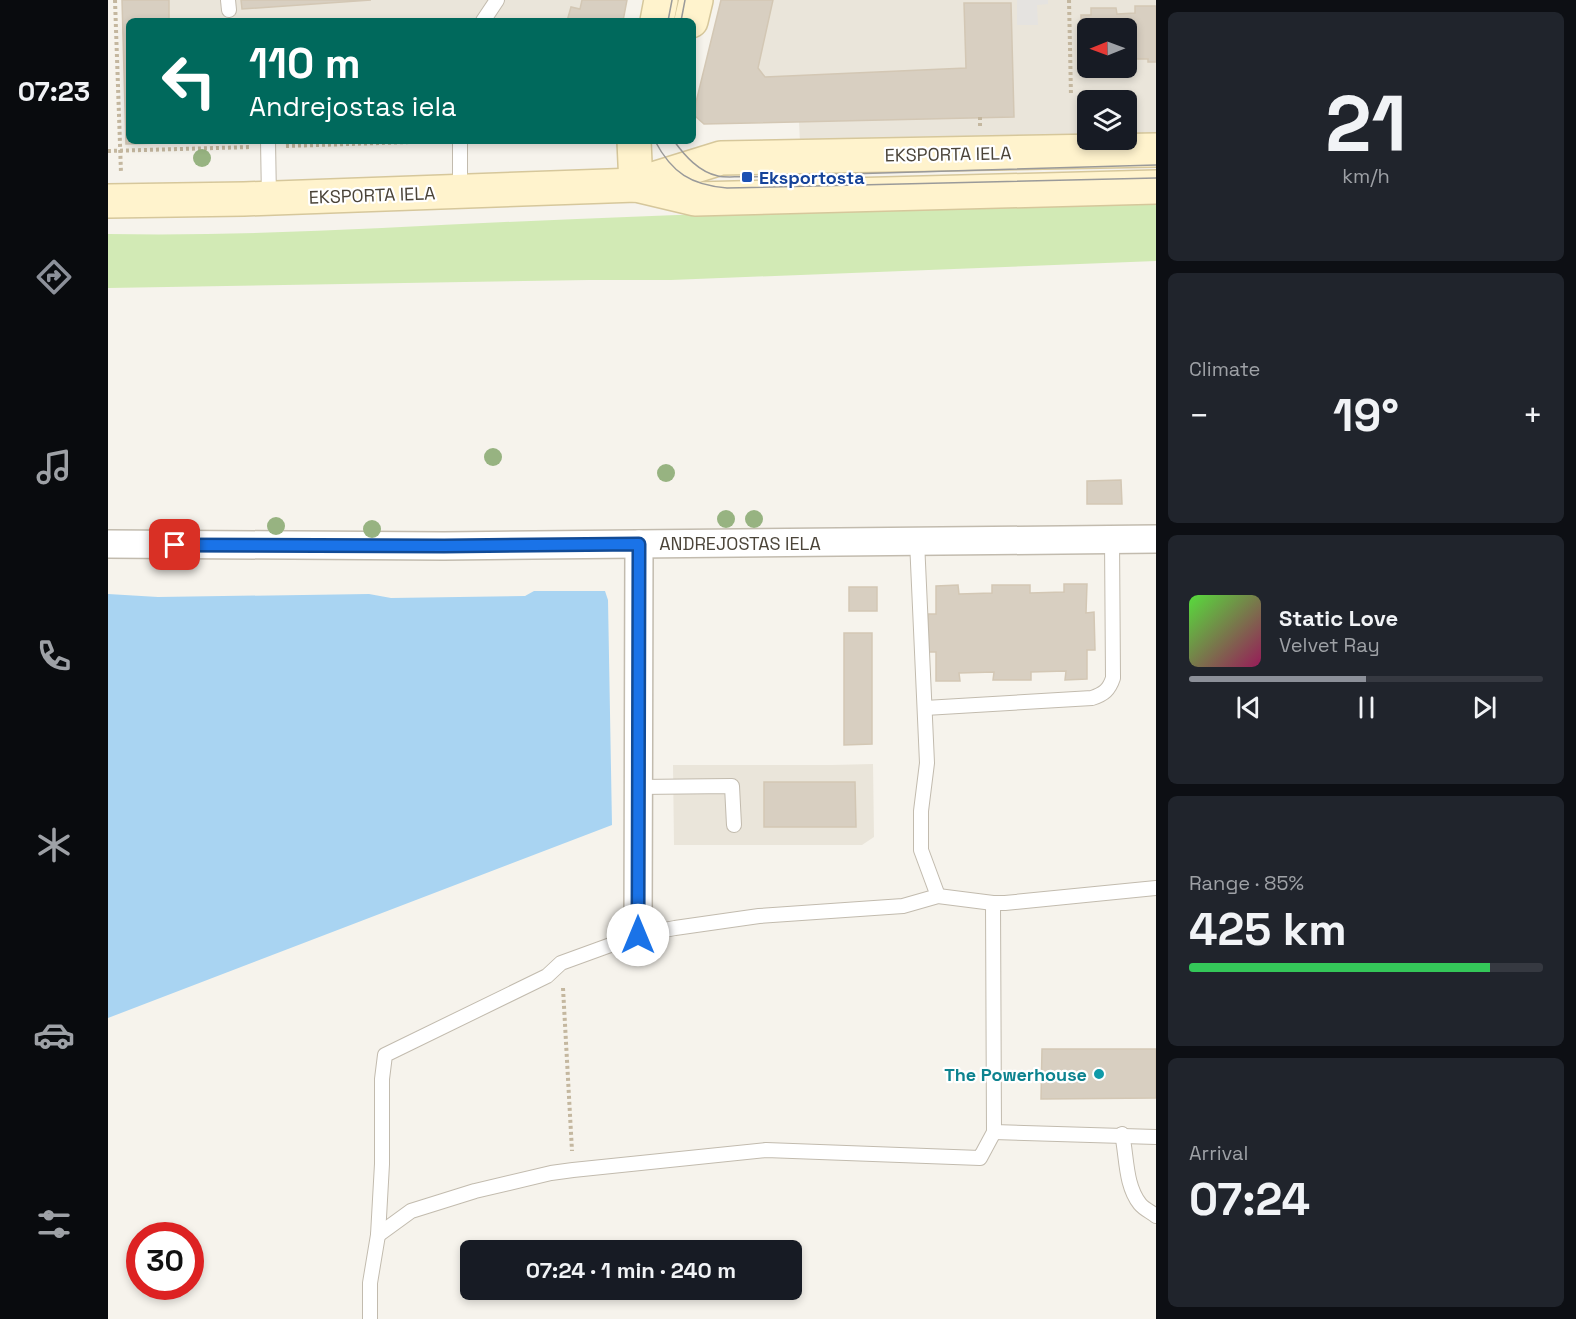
<!DOCTYPE html>
<meta charset="utf-8">
<style>
:root{--surface:#171b24;--page:#20242c;--text:#f1f3f6;--muted:#9ea1a6;--line:#363941;--accent:#8c9099}
body{margin:0;font-family:"Space Grotesk",sans-serif;background:var(--page);color:var(--text);height:100vh;display:flex;flex-direction:column;font-size:22px;white-space:nowrap}
*{box-sizing:border-box;margin:0}
p{font-size:20px;color:var(--muted)}
.icon{flex:none;width:33px;height:33px;fill:none;stroke:currentColor;stroke-width:2;stroke-linecap:round;stroke-linejoin:round}
.map{position:relative;flex:1;overflow:hidden}
.details{display:flex;flex-direction:column;gap:12px;padding:12px;background:#0d0f14;width:420px}
.details>*{flex:none}
.banner{position:absolute;left:18px;top:18px;width:570px;height:126px;border-radius:9px;box-shadow:0 3px 9px #0003;background:#00695c;color:#fff;overflow:hidden}
.needle{width:39px;rotate:269deg}
.tools{position:absolute;left:969px;top:18px;display:grid;gap:12px}
.tools a{display:grid;place-items:center;width:60px;height:60px;border-radius:9px;background:var(--surface);box-shadow:0 3px 9px #0003;font-size:30px}
.speed{position:absolute;left:18px;top:1222px;display:flex;gap:12px;font-size:30px;font-weight:700;text-align:center}
.speed>*{display:grid;place-content:center;width:78px;height:78px;border-radius:50%;background:var(--surface);box-shadow:0 3px 9px #0003;line-height:1}
.speed .limit{border:9px solid #d22;background:#fff;color:#111}
.pin{position:absolute;display:grid;place-items:center;width:51px;height:51px;color:#fff;margin:-26px;border-radius:12px;box-shadow:0 3px 9px #0006}
.me{position:absolute;width:66px;margin:-33px;rotate:0deg;stroke-linejoin:round;filter:drop-shadow(0 0 4px #0008)}
.turn{display:flex;align-items:center;gap:21px;height:126px;padding:0 24px;font-size:27px}
.turn .icon{width:78px;height:78px;stroke-width:2.5}
.turn b{display:block;font-size:42px;line-height:51px}
.big{font-size:45px;font-weight:800;line-height:1.1}
.details .tile{flex:1;display:flex;flex-direction:column;justify-content:center;gap:9px;min-width:0;padding:0 21px;border-radius:9px;background:var(--page)}
.details .dial{align-items:center;gap:0}
.dial b{font-size:78px;line-height:1}
.song{display:flex;align-items:center;gap:18px}
.cover{width:72px;height:72px;border-radius:9px;background:linear-gradient(135deg,hsl(110 70% 55%),hsl(330 70% 35%))}
.played{height:6px;border-radius:3px;background:linear-gradient(90deg,var(--accent) 50%,var(--line) 50%)}
.keys{display:flex;justify-content:space-around;direction:ltr}
.heat{display:flex;justify-content:space-between;align-items:center;font-size:33px;direction:ltr}
.charge{height:9px;border-radius:4px;background:linear-gradient(90deg,#34c759 85%,var(--line) 0)}
.trip{position:absolute;left:352px;top:1240px;width:342px;height:60px;border-radius:9px;background:var(--surface);box-shadow:0 3px 9px #0003;font-weight:800;line-height:60px;text-align:center}
main{display:flex;flex:1;min-height:0}
.tab-bar{display:flex;flex-direction:column;width:108px;justify-content:space-around;align-items:center;background:#090b0e;color:var(--muted)}
.tab-bar .icon{width:42px;height:42px}
.tab-bar .active{color:var(--accent)}
.tab-bar b{font-size:27px;color:var(--text)}
.map>svg:first-child{display:block}
.residential{fill:#eae5da;fill-rule:evenodd}
.green{fill:#d2eab5}
.parking{fill:#e5e3e0}
.water{fill:#a9d4f2}
.building{fill:#d8cfc1;stroke:#d3c7b4;stroke-width:1.5}
.lines{fill:none;stroke-linecap:round;stroke-linejoin:round}
.lane-casing{stroke:#c2bbae;stroke-width:16}
.street-casing{stroke:#c2bbae;stroke-width:30}
.secondary-casing{stroke:#d6c79b;stroke-width:36}
.path{stroke:#c4b79f;stroke-width:4;stroke-dasharray:3 3;stroke-linecap:butt}
.lane{stroke:#fff;stroke-width:14}
.street{stroke:#fff;stroke-width:27}
.secondary{stroke:#fff3cd;stroke-width:33}
.tram{stroke:#9a9a9a;stroke-width:1.5}
.tree{fill:#97b381}
.route-casing{stroke:#114b97;stroke-width:15}
.route{stroke:#1a73e8;stroke-width:10}
.transit-dot{fill:#1a4fb4;stroke:#fff;stroke-width:2}
.culture-dot{fill:#0f9aa8;stroke:#fff;stroke-width:2}
.labels{text-anchor:middle;dominant-baseline:central;stroke-width:4.5;stroke-linejoin:round;paint-order:stroke}
.street-label{font-size:18px;fill:#4b4439;stroke:#fff}
.transit-label{font-size:18px;font-weight:bold;fill:#164399;stroke:#fff;text-anchor:start}
.culture-label{font-size:18px;font-weight:bold;fill:#0d838f;stroke:#fff;text-anchor:end}
</style>
<main>
<nav class="tab-bar">
<b>07:23</b>
<svg class="icon active" aria-label="directions" viewBox="0 0 24 24"><path d="M12 3l9 9-9 9-9-9zM9 14v-3h6M13 9l2 2-2 2"/></svg>
<svg class="icon" aria-label="music" viewBox="0 0 24 24"><path d="M9 18V5l10-2v13"/><circle cx="6" cy="18" r="3"/><circle cx="16" cy="16" r="3"/></svg>
<svg class="icon" aria-label="phone" viewBox="0 0 24 24"><path d="M5 4h4l2 5-3 2q2 4 5 5l2-3 5 2v4C11 20 4 13 5 4z"/></svg>
<svg class="icon" aria-label="climate" viewBox="0 0 24 24"><path d="M12 3v18M4 7l16 10M4 17L20 7"/></svg>
<svg class="icon" aria-label="car" viewBox="0 0 24 24"><path d="M5 17H2v-5l4-1 3-4h7l3 4 3 1v5h-3M9 17h6M6 11h13"/><circle cx="7" cy="17" r="2"/><circle cx="17" cy="17" r="2"/></svg>
<svg class="icon" aria-label="filters" viewBox="0 0 24 24"><path d="M4 7h16M4 17h16"/><circle cx="9" cy="7" r="2"/><circle cx="15" cy="17" r="2"/></svg>
</nav>
<div class="map">
<svg width="1048" height="1319" viewBox="0 0 1048 1319">
<rect width="100%" height="100%" fill="#f6f3ec"/>
<g class="residential">
<polygon points="14,0 519,0 515,21 21,21 21,141 130,141 18,144"/>
<path d="M613,0H1048V137H1019L1018,100H980L979,138L692,143L691,121L596,124L587,116L588,102ZM980,28H1018V68H980Z"/>
<polygon points="765,764 766,837 754,845 566,845 565,765 724,765"/>
</g>
<path class="green" d="M1048,199V261L563,280H481L0,288V234C157,237 312,225 469,219C662,211 855,206 1048,199Z"/>
<polygon class="parking" points="909,0 940,0 940,4 929,5 930,25 909,25"/>
<polygon class="water" points="426,591 497,591 500,600 504,825 0,1018 0,594 50,597 261,594 283,598 417,596"/>
<g class="building">
<polygon points="14,0 61,0 61,21 21,21 21,141 130,141 18,144"/>
<polygon points="133,0 263,0 134,9"/>
<polygon points="474,0 519,0 515,21 459,21 463,7 472,9"/>
<polygon points="613,0 665,0 650,68 657,77 858,68 856,3 903,3 906,117 596,124 587,116 588,102"/>
<polygon points="1027,6 1048,6 1048,62 1040,62 1040,59 1018,59 1018,28 980,28 980,64 974,64 973,15 983,15 983,8 1008,8 1009,14 1027,13"/>
<polygon points="1013,480 1014,504 979,504 979,481"/>
<polygon points="956,584 979,584 978,613 986,612 987,650 979,650 979,679 957,680 958,671 923,672 923,680 885,680 886,672 851,673 852,681 828,681 828,652 821,652 820,614 828,614 828,586 850,585 851,594 884,593 884,585 922,585 922,593 956,592"/>
<rect x="741" y="587" width="28" height="24"/>
<polygon points="736,633 764,633 764,744 736,745"/>
<polygon points="656,782 747,782 748,827 656,827"/>
<polygon points="934,1049 1048,1049 1048,1098 933,1099"/>
</g>
<g class="lines">
<g class="lane-casing">
<g id="lane">
<polyline points="120,0 121,10"/>
<polyline points="375,21 389,0"/>
<polyline points="160,141 161,198"/>
<polyline points="352,141 352,191"/>
<polyline points="809,541 819,763 813,811 813,850 830,896"/>
<path d="M817,708L984,698C996,694 1001,690 1005,678L1004,539"/>
<polyline points="530,787 624,786 626,825"/>
<polyline points="885,903 886,1132 1048,1137"/>
<path d="M1014,1134C1019,1157 1017,1185 1032,1204C1036,1209 1043,1212 1048,1216"/>
<polyline points="270,1235 303,1211 367,1191 443,1173 465,1170 658,1150 872,1158 886,1132"/>
<polyline points="262,1319 262,1283 270,1235 274,1164 274,1079 277,1055 439,976 453,963 530,935 567,928 651,916 795,906 830,896 885,903 897,903 1048,888"/>
</g>
</g>
<g class="street-casing">
<g id="street">
<polyline points="0,544 336,546 1048,539"/>
<polyline points="530,935 531,544"/>
</g>
</g>
<g class="secondary-casing">
<g id="secondary">
<polyline points="549,21 553,0"/>
<polyline points="583,21 588,0"/>
<polyline points="526,141 528,185"/>
<polyline points="529,184 613,158 1048,150"/>
<polyline points="0,201 136,199 528,185 587,199 1048,187"/>
</g>
</g>
<g class="path">
<polyline points="7,0 13,173"/>
<polyline points="961,0 963,96"/>
<polyline points="872,117 872,126"/>
<polyline points="178,146 335,141"/>
<polyline points="0,151 143,147"/>
<polyline points="455,988 464,1151"/>
</g>
<use href="#lane" class="lane"/>
<use href="#street" class="street"/>
<use href="#secondary" class="secondary"/>
<g class="tram">
<polyline points="560,21 564,0"/>
<polyline points="573,21 577,0"/>
<path d="M547,141C564,173 583,185 619,188L1048,178"/>
<path d="M566,141C577,156 591,172 610,176C619,178 630,176 639,177L1048,165"/>
</g>
</g>
<g class="tree">
<circle cx="94" cy="158" r="9"/>
<circle cx="385" cy="457" r="9"/>
<circle cx="558" cy="473" r="9"/>
<circle cx="618" cy="519" r="9"/>
<circle cx="646" cy="519" r="9"/>
<circle cx="168" cy="526" r="9"/>
<circle cx="264" cy="529" r="9"/>
</g>
<g class="lines">
<g class="route-casing">
<polyline id="route" points="67,545 336,546 531,544 530,935"/>
</g>
<use href="#route" class="route"/>
</g>
<rect class="transit-dot" x="633" y="171" width="12" height="12" rx="3"/>
<circle class="culture-dot" cx="991" cy="1074" r="6"/>
<g class="labels">
<g class="street-label">
<text transform="translate(840 154) rotate(-1)">EKSPORTA IELA</text>
<text transform="translate(264 195) rotate(-2)">EKSPORTA IELA</text>
<text x="632" y="543">ANDREJOSTAS IELA</text>
</g>
<g class="transit-label">
<text x="651" y="177">Eksportosta</text>
</g>
<g class="culture-label">
<text x="979" y="1074">The Powerhouse</text>
</g>
</g>
</svg>
<div class="tools">
<a><svg class="needle" viewBox="-14 -14 28 28"><path d="M0-13l5 13h-10z" fill="#e53935"/><path d="M0 13l5-13h-10z" fill="#9ea1a6"/></svg></a>
<a><svg class="icon" aria-label="layers" viewBox="0 0 24 24"><path d="M12 4l9 5-9 5-9-5zM3 14l9 5 9-5"/></svg></a>
</div>
<div class="speed"><div class="limit">30</div></div>
<div class="pin" style="left:67px;top:545px;background:#d93025"><svg class="icon" aria-label="arrive" viewBox="0 0 24 24"><path d="M6 21V4h12l-3 4 3 4H6"/></svg></div>
<svg class="me" style="left:530px;top:935px" viewBox="-20 -20 40 40"><circle r="19" fill="#fff"/><path d="M0-13L10 11 0 6-10 11z" fill="#1a73e8"/></svg>
<div class="trip">07:24 · 1 min · 240 m</div>
<div class="banner">
<div class="turn"><svg class="icon" aria-label="left" viewBox="0 0 24 24"><path d="M17 20v-9H6M10 6l-5 5 5 5"/></svg><div><b>110 m</b>Andrejostas iela</div></div>
</div>
</div>
<section class="details">
<div class="tile dial"><b>21</b><p>km/h</p></div>
<div class="tile"><p>Climate</p>
<div class="heat"><a>−</a><b class="big">19°</b><a>+</a></div>
</div>
<div class="tile">
<div class="song"><i class="cover"></i><div><b>Static Love</b><p>Velvet Ray</p></div></div>
<div class="played"></div>
<div class="keys"><svg class="icon" aria-label="previous" viewBox="0 0 24 24"><path d="M18 5L8 12l10 7zM5 5v14"/></svg><svg class="icon" aria-label="pause" viewBox="0 0 24 24"><path d="M8 5v14M16 5v14"/></svg><svg class="icon" aria-label="next" viewBox="0 0 24 24"><path d="M6 5l10 7-10 7zM19 5v14"/></svg></div>
</div>
<div class="tile"><p>Range · 85%</p><b class="big">425 km</b><div class="charge"></div></div>
<div class="tile"><p>Arrival</p><b class="big">07:24</b></div>
</section>
</main>
